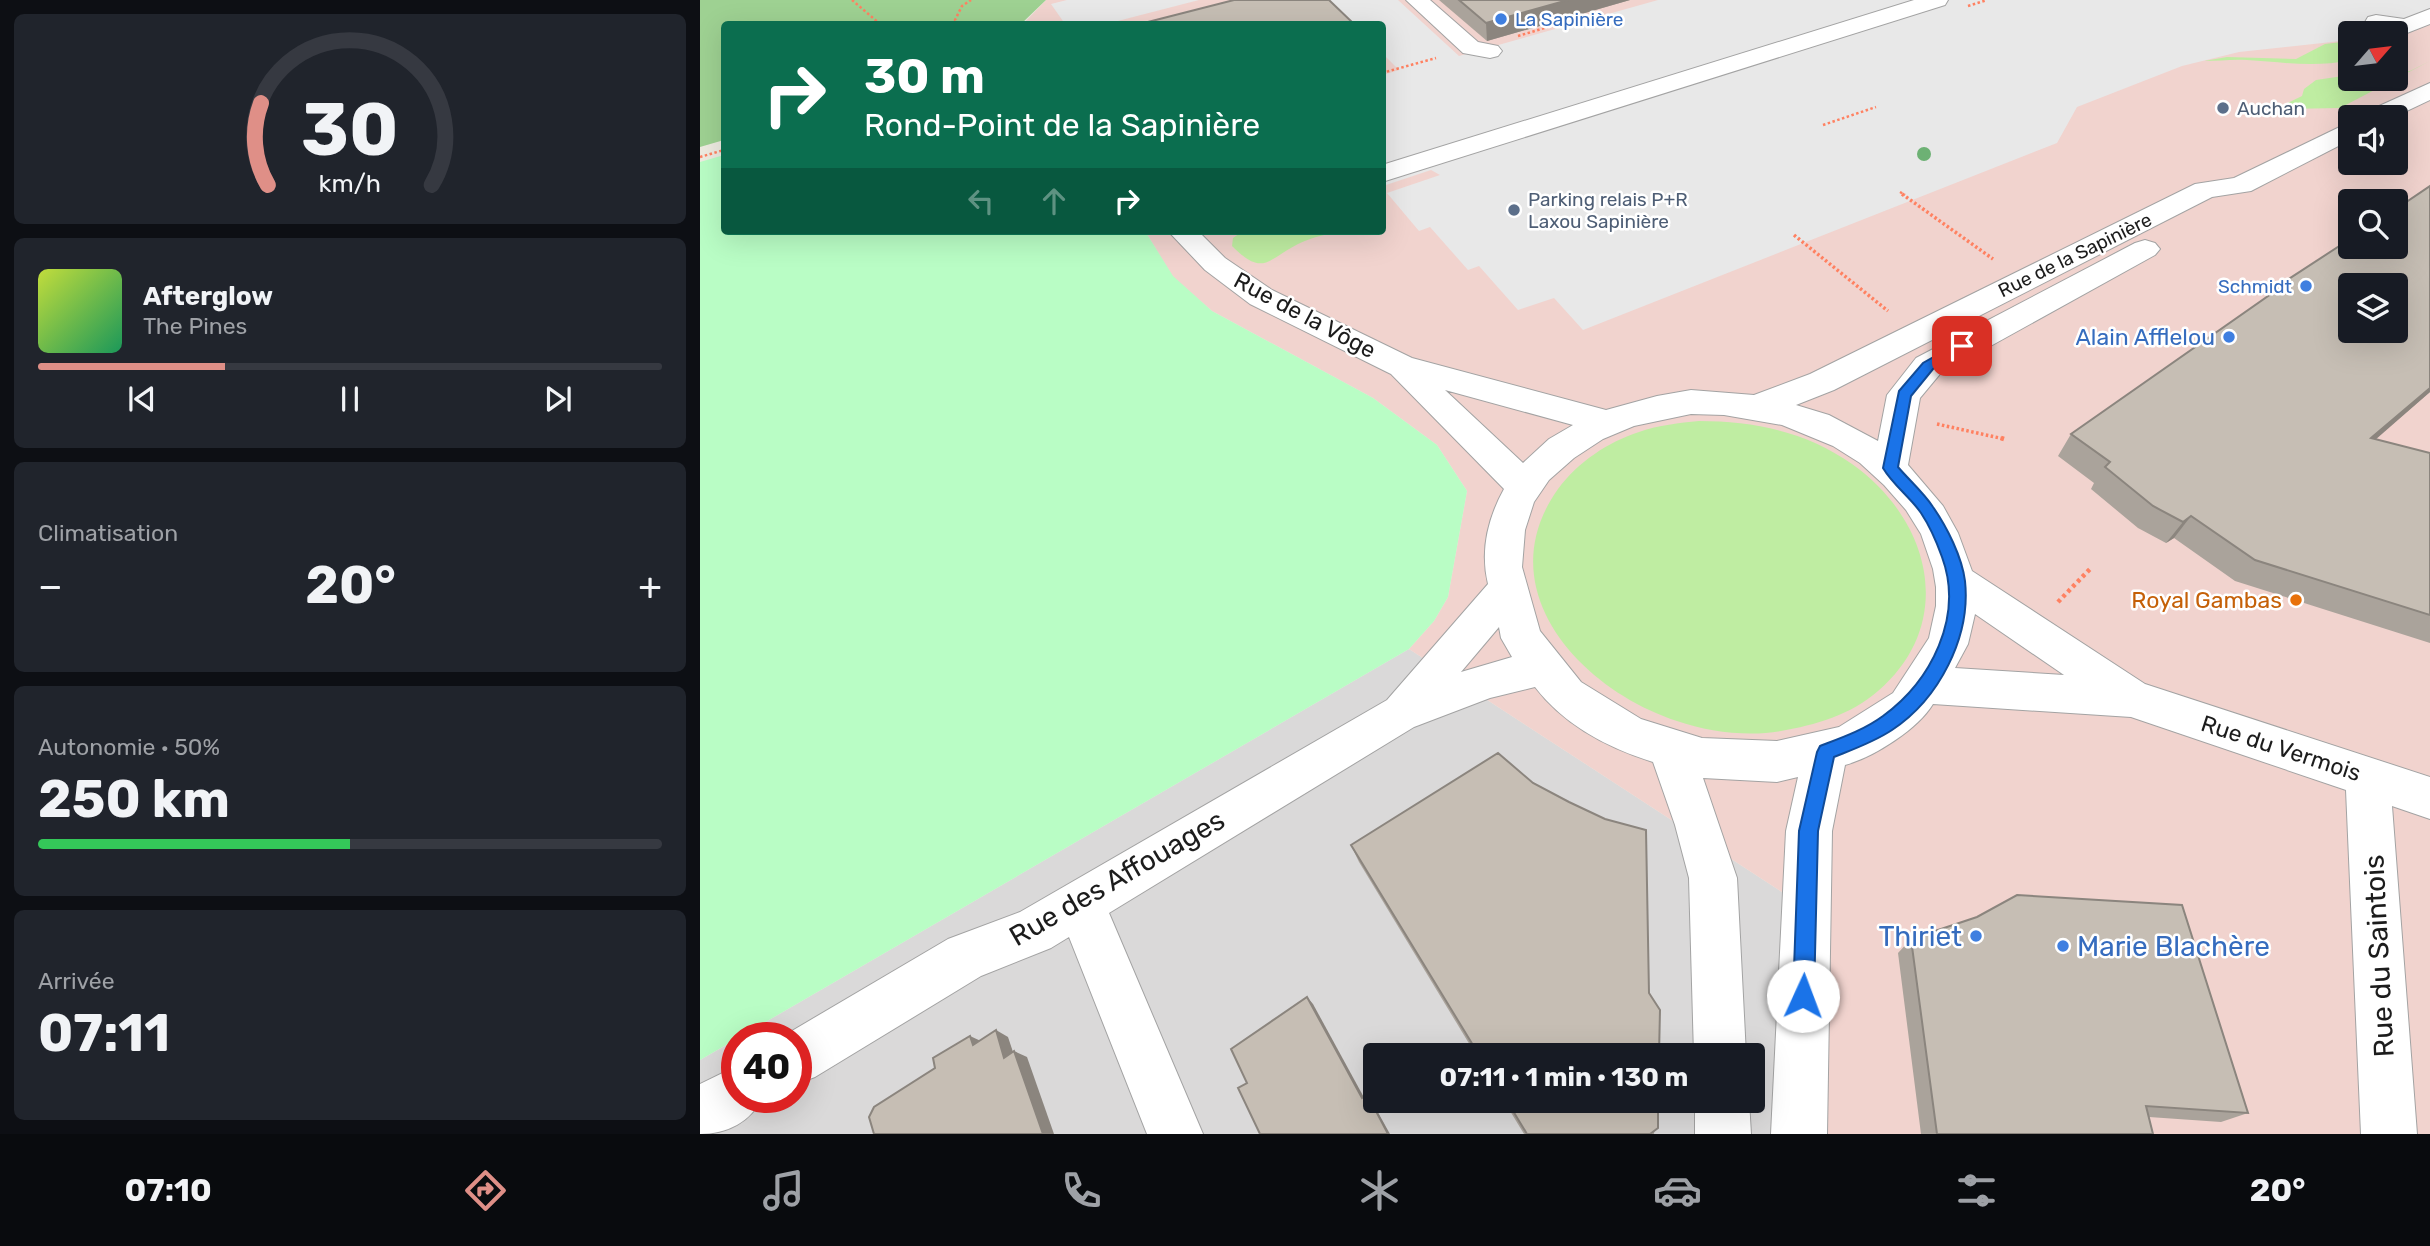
<!DOCTYPE html>
<html lang="fr">
<meta charset="utf-8">
<style>
:root{--surface:#171b24;--page:#20242c;--text:#f1f3f6;--muted:#9ea1a6;--line:#363941;--accent:#df8f87}
body{margin:0;font-family:Rubik,sans-serif;background:var(--page);color:var(--text);height:100vh;display:flex;flex-direction:column;font-size:26px;white-space:nowrap}
*{box-sizing:border-box;margin:0}
p{font-size:23px;color:var(--muted)}
.icon{flex:none;width:38px;height:38px;fill:none;stroke:currentColor;stroke-width:2;stroke-linecap:round;stroke-linejoin:round}
.map{position:relative;flex:1;overflow:hidden}
.drawer{display:flex;flex-direction:column;gap:14px;padding:14px;background:#0d0f14;width:700px}
.drawer>*{flex:none}
.top-card{position:absolute;left:21px;top:21px;width:665px;height:214px;border-radius:7px;box-shadow:0 7px 28px #0002;background:#0b6e4f;color:#fff;overflow:hidden}
.needle{width:46px;rotate:62deg}
.tools{position:absolute;left:1638px;top:21px;display:grid;gap:14px}
.tools a{display:grid;place-items:center;width:70px;height:70px;border-radius:7px;background:var(--surface);box-shadow:0 7px 28px #0002;font-size:35px}
.speed{position:absolute;left:21px;top:1022px;display:flex;gap:14px;font-size:35px;font-weight:700;text-align:center}
.speed>*{display:grid;place-content:center;width:91px;height:91px;border-radius:50%;background:var(--surface);box-shadow:0 7px 28px #0002;line-height:1}
.speed .limit{border:10px solid #d22;background:#fff;color:#111}
.pin{position:absolute;display:grid;place-items:center;width:60px;height:60px;color:#fff;margin:-30px;border-radius:14px;box-shadow:0 4px 10px #0006}
.me{position:absolute;width:77px;margin:-38px;rotate:2deg;stroke-linejoin:round;filter:drop-shadow(0 0 5px #0008)}
.turn{display:flex;align-items:center;gap:24px;height:147px;padding:0 28px;font-size:32px}
.turn .icon{width:91px;height:91px;stroke-width:2.5}
.turn b{display:block;font-size:49px;line-height:60px}
.lanes{display:flex;align-items:center;height:66px;padding:0 28px;background:#0003;justify-content:center;gap:35px;direction:ltr}
.lanes .off{opacity:.35}
.big{font-size:52px;font-weight:700;line-height:1.1}
.drawer .widget{flex:1;display:flex;flex-direction:column;justify-content:center;gap:10px;min-width:0;padding:0 24px;border-radius:10px;background:var(--page)}
.drawer .dial{align-items:center;gap:0}
.dial svg{height:182px;overflow:visible;fill:none;stroke:var(--line);stroke-width:7;stroke-linecap:round;text-anchor:middle}
.dial text{fill:var(--text);stroke:none}
.song{display:flex;align-items:center;gap:21px}
.cover{width:84px;height:84px;border-radius:10px;background:linear-gradient(135deg,hsl(70 70% 55%),hsl(150 70% 35%))}
.played{height:7px;border-radius:4px;background:linear-gradient(90deg,var(--accent) 30%,var(--line) 30%)}
.keys{display:flex;justify-content:space-around;direction:ltr}
.heat{display:flex;justify-content:space-between;align-items:center;font-size:38px;direction:ltr}
.charge{height:10px;border-radius:5px;background:linear-gradient(90deg,#34c759 50%,var(--line) 0)}
.trip{position:absolute;left:663px;top:1043px;width:402px;height:70px;border-radius:7px;background:var(--surface);box-shadow:0 7px 28px #0002;font-weight:700;line-height:70px;text-align:center}
.dock{display:flex;height:112px;justify-content:space-around;align-items:center;background:#090b0e;color:var(--muted)}
.dock .icon{width:49px;height:49px}
.dock .on{color:var(--accent)}
.dock b{font-size:32px;color:var(--text)}
main{display:flex;flex:1;min-height:0}
.map>svg:first-child{display:block}
.residential{fill:#dad9d9;fill-rule:evenodd}
.commercial{fill:#f1d3ce;fill-rule:evenodd}
.grass{fill:#bfeda2}
.forest{fill:#9ed192}
.park{fill:#b9fdc5}
.parking{fill:#e8e8e8}
.lines{fill:none;stroke-linecap:round;stroke-linejoin:round}
.minor-casing{stroke:#a3a3a3;stroke-width:2}
.path-far2{stroke:#ff8161;stroke-width:2.5;stroke-dasharray:2.5 2.5;stroke-linecap:butt}
.path-far1{stroke:#ff8161;stroke-width:3.5;stroke-dasharray:2.5 2.5;stroke-linecap:butt}
.path{stroke:#ff8161;stroke-width:4.5;stroke-dasharray:3.5 3.5;stroke-linecap:butt}
.minor{fill:#fff;fill-rule:evenodd}
.tree{fill:#6db174}
.wall{fill:#aaa39b}
.shaded-wall{fill:#8b857e}
.building{fill:#c6beb4;stroke:#8b857e;stroke-width:2;fill-rule:evenodd}
.route{fill:#1a73e8;stroke:#114b97;stroke-width:2}
.shop-dot{fill:#3f7fe0;stroke:#fff;stroke-width:2.5}
.service-dot{fill:#5c6f8a;stroke:#fff;stroke-width:2.5}
.food-dot{fill:#e8710a;stroke:#fff;stroke-width:2.5}
.labels{text-anchor:middle;dominant-baseline:central;stroke-width:5;stroke-linejoin:round;paint-order:stroke}
.far-shop-label{font-size:19px;fill:#366cbe;stroke:#fff;text-anchor:start}
.far-service-label{font-size:19px;fill:#4e5e75;stroke:#fff;text-anchor:start}
.far-street-label{font-size:19px;fill:#1c1c1c;stroke:#fff}
.street-label{font-size:23px;fill:#1c1c1c;stroke:#fff}
.shop-label{font-size:23px;fill:#366cbe;stroke:#fff;text-anchor:end}
.food-label{font-size:23px;fill:#c56008;stroke:#fff;text-anchor:end}
.near-street-label{font-size:28px;fill:#1c1c1c;stroke:#fff}
.near-shop-label{font-size:28px;fill:#366cbe;stroke:#fff;text-anchor:end}
</style>
<main>
<section class="drawer">
<div class="widget dial"><svg viewBox="0 0 100 80">
<path d="M14 69A42 42 0 1 1 86 69"/>
<path d="M14 69A42 42 0 0 1 11 33" stroke="#df8f87"/>
<text x="50" y="56" font-size="32" font-weight="700">30</text>
<text x="50" y="72" font-size="11">km/h</text>
</svg></div>
<div class="widget">
<div class="song"><i class="cover"></i><div><b>Afterglow</b><p>The Pines</p></div></div>
<div class="played"></div>
<div class="keys"><svg class="icon" aria-label="previous" viewBox="0 0 24 24"><path d="M18 5L8 12l10 7zM5 5v14"/></svg><svg class="icon" aria-label="pause" viewBox="0 0 24 24"><path d="M8 5v14M16 5v14"/></svg><svg class="icon" aria-label="next" viewBox="0 0 24 24"><path d="M6 5l10 7-10 7zM19 5v14"/></svg></div>
</div>
<div class="widget"><p>Climatisation</p>
<div class="heat"><a>−</a><b class="big">20°</b><a>+</a></div>
</div>
<div class="widget"><p>Autonomie · 50%</p><b class="big">250 km</b><div class="charge"></div></div>
<div class="widget"><p>Arrivée</p><b class="big">07:11</b></div>
</section>
<div class="map">
<svg width="1730" height="1134" viewBox="0 0 1730 1134">
<rect width="100%" height="100%" fill="#eeebe1"/>
<path class="residential" d="M709,649L1125,920L1128,1134H0V1060L37,1039V1097H96V1038H38ZM676,1055H1054V1101H676Z"/>
<path class="commercial" d="M346,0H1730V1134H1128L1125,920L709,649L734,621L748,597L767,491L737,445L673,398L512,311L473,277L445,231H682V24H323ZM1650,33H1696V79H1650ZM1650,117H1696V163H1650ZM1650,201H1696V247H1650ZM1650,285H1696V331H1650Z"/>
<g class="grass">
<path d="M1650,41V60C1615,68 1582,62 1547,60C1533,59 1518,61 1504,61L1527,57L1596,59L1625,44Z"/>
<polygon points="1730,61 1640,108 1584,109 1579,107 1602,96 1604,89 1616,80 1650,75 1650,79 1696,79 1696,74 1710,71"/>
<path d="M543,231H645C629,233 613,237 598,244C567,260 563,277 532,246L533,238Z"/>
<path d="M999,421C1054,421 1107,432 1152,464C1231,520 1257,623 1178,691C1151,715 1115,725 1081,731C1048,737 1009,732 977,721C881,690 787,589 858,489C878,462 908,442 939,432C959,425 979,423 999,421Z"/>
</g>
<polygon class="forest" points="0,0 346,0 321,24 24,24 24,140 0,147"/>
<polygon class="park" points="24,155 24,231 445,231 473,276 512,311 673,398 737,445 767,491 748,597 734,621 709,649 0,1060 0,162"/>
<g class="parking">
<polygon points="367,0 499,0 406,24 365,24 351,4"/>
<polygon points="628,0 698,0 759,56 958,0 1730,0 1730,9 1669,33 1650,33 1650,40 1539,52 1482,66 1377,107 1357,143 883,330 854,298 818,310 779,266 768,270 730,227 719,231 687,193 740,175 731,170 683,186 683,75 699,70 683,54 682,24 653,24"/>
</g>
<g class="lines">
<g class="minor-casing">
<g id="minor">
<polygon points="706,0 730,0 778,42 798,46 802,51 798,56 790,58 763,53"/>
<polygon points="1214,0 1248,0 1245,5 682,182 682,165"/>
<polygon points="1730,9 1730,24 1707,33 1668,27 1665,22 1668,17 1676,15 1704,19"/>
<polygon points="1730,83 1730,100 1694,117 1662,117 1666,112"/>
<path d="M1650,122V140L1551,191L1512,197L1134,390L1096,405L1129,415L1178,441L1187,395L1216,358L1435,243L1445,240L1455,243L1460,249L1455,255L1240,374L1220,398L1208,465L1243,506L1258,533L1272,571L1445,684L1730,777V819L1692,806L1717,1134H1661L1646,790L1431,717L1233,704C1218,729 1174,757 1145,765L1132,831L1127,1134H1071L1086,831L1098,777L1077,782L1003,778L1037,878L1046,1055H994L989,878L975,825L953,762C908,748 864,725 835,687L790,698L714,727L409,913L503,1134H447L369,937L351,948L281,976L115,1077L96,1084V1038H80L248,939L320,912L687,700L788,584C780,551 788,518 804,489L691,374L550,304L505,270L468,231H498L525,258L572,290L712,358L906,410L957,396L991,390L1054,395L1110,374L1495,184L1534,178ZM745,390L873,425L849,439L823,463ZM991,414L1024,415L1082,425L1133,446L1160,463L1184,485L1206,510L1221,534L1233,569L1236,587V606L1229,638L1193,693L1139,727L1077,741L1002,738L941,719L881,682L840,631L822,567L825,530L834,502L849,480L874,458L903,439L934,426ZM1275,614L1364,675L1255,668L1268,644ZM799,627L801,638L812,657L761,672Z"/>
<path d="M37,1066V1097H62C52,1122 26,1134 0,1134V1084Z"/>
<polygon points="995,1101 1049,1101 1051,1134 995,1134"/>
</g>
</g>
<g class="path-far2">
<polyline points="152,0 180,24"/>
<polyline points="1268,6 1287,0"/>
<polyline points="259,24 255,20 262,6 271,0"/>
<polyline points="818,36 875,19"/>
<polyline points="682,73 736,58"/>
<polyline points="1123,125 1176,107"/>
<polyline points="0,157 24,150"/>
<polyline points="1200,192 1205,195"/>
</g>
<g class="path-far1">
<polyline points="1202,194 1293,259"/>
<polyline points="1094,235 1188,311"/>
<polyline points="1237,424 1304,439"/>
</g>
<g class="path">
<polyline points="1301,438 1304,439"/>
<polyline points="1358,602 1390,569"/>
</g>
<use href="#minor" class="minor"/>
</g>
<circle class="tree" cx="1224" cy="154" r="7"/>
<g class="wall">
<polygon points="739,0 930,0 787,41"/>
<polygon points="1650,239 1730,392 1675,439 1730,453 1730,643 1535,581 1474,538 1466,543 1438,528 1391,489 1394,483 1358,456 1371,434 1570,295 1575,288"/>
<polygon points="651,845 949,993 959,1055 776,1055 659,862"/>
<polygon points="1277,917 1548,1113 1521,1122 1449,1117 1453,1134 1221,1134 1198,953 1211,939"/>
<polygon points="804,1101 958,1101 954,1134 824,1134"/>
</g>
<g class="shaded-wall">
<polygon points="868,0 930,0 787,41 786,23"/>
<polygon points="1730,388 1730,392 1651,461 1671,438"/>
<polygon points="1491,516 1474,538 1466,543 1483,522"/>
<polygon points="607,997 613,1004 667,1103 662,1098"/>
<polygon points="296,1030 308,1037 317,1064 304,1058"/>
<polygon points="270,1036 283,1042 273,1045"/>
<polygon points="314,1051 327,1057 354,1134 343,1134"/>
<polygon points="667,1094 671,1100 690,1134 688,1134"/>
</g>
<g class="building">
<polygon points="534,0 629,0 654,24 440,24"/>
<polygon points="759,0 868,0 786,23"/>
<path d="M1730,186V388L1671,438L1730,453V615L1555,560L1491,516L1483,522L1453,506L1405,467L1410,462L1371,434L1578,289L1575,288L1650,239V247H1696V209ZM1650,285H1696V331H1650Z"/>
<polygon points="798,753 833,783 869,802 905,819 946,830 949,993 960,1010 959,1055 779,1055 651,845"/>
<polygon points="1317,895 1482,905 1548,1113 1446,1106 1453,1134 1237,1134 1211,939 1277,917"/>
<polygon points="607,997 662,1098 667,1094 688,1134 560,1134 538,1088 547,1083 531,1049"/>
<polygon points="296,1030 304,1058 314,1051 343,1134 174,1134 169,1117 174,1107 235,1068 233,1058 270,1036 273,1045"/>
<polygon points="807,1101 958,1101 958,1128 950,1134 827,1134"/>
</g>
<path class="route" d="M1262,341L1269,346L1267,349L1233,369L1211,396L1198,467C1209,480 1224,493 1233,507C1247,527 1262,557 1265,581C1271,637 1239,699 1192,730C1174,742 1154,749 1134,757L1118,831L1114,996L1111,1004L1103,1007L1096,1004L1093,996L1099,831L1117,752L1120,746C1141,738 1164,730 1183,716C1231,681 1264,617 1242,557C1237,543 1229,525 1221,513C1210,497 1193,485 1183,468L1199,391L1223,363Z"/>
<g class="shop-dot">
<circle cx="801" cy="19" r="7"/>
<circle cx="1606" cy="286" r="7"/>
<circle cx="1529" cy="337" r="7"/>
<circle cx="1276" cy="936" r="7"/>
<circle cx="1363" cy="946" r="7"/>
</g>
<g class="service-dot">
<circle cx="1523" cy="108" r="7"/>
<circle cx="814" cy="210" r="7"/>
</g>
<circle class="food-dot" cx="1596" cy="600" r="7"/>
<g class="labels">
<g class="far-shop-label">
<text x="815" y="19">La Sapinière</text>
<text x="1592" y="286" text-anchor="end">Schmidt</text>
</g>
<g class="far-service-label">
<text x="1537" y="108">Auchan</text>
<text x="828" y="199">Parking relais P+R<tspan x="828" dy="22">Laxou Sapinière</tspan></text>
</g>
<g class="far-street-label">
<text transform="translate(1375 255) rotate(-26)">Rue de la Sapinière</text>
</g>
<g class="street-label">
<text transform="translate(605 315) rotate(28)">Rue de la Vôge</text>
<text transform="translate(1581 748) rotate(18)">Rue du Vermois</text>
</g>
<g class="shop-label">
<text x="1515" y="337">Alain Afflelou</text>
</g>
<g class="food-label">
<text x="1582" y="600">Royal Gambas</text>
</g>
<g class="near-street-label">
<text transform="translate(417 878) rotate(-30)">Rue des Affouages</text>
<text transform="translate(1679 956) rotate(-93)">Rue du Saintois</text>
</g>
<g class="near-shop-label">
<text x="1262" y="936">Thiriet</text>
<text x="1377" y="946" text-anchor="start">Marie Blachère</text>
</g>
</g>
</svg>
<div class="tools">
<a><svg class="needle" viewBox="-14 -14 28 28"><path d="M0-13l5 13h-10z" fill="#e53935"/><path d="M0 13l5-13h-10z" fill="#9ea1a6"/></svg></a>
<a><svg class="icon" aria-label="sound" viewBox="0 0 24 24"><path d="M4 9h4l5-4v14l-5-4H4zM17 9q2 3 0 6"/></svg></a>
<a><svg class="icon" aria-label="search" viewBox="0 0 24 24"><circle cx="10" cy="10" r="6"/><path d="M15 15l6 6"/></svg></a>
<a><svg class="icon" aria-label="layers" viewBox="0 0 24 24"><path d="M12 4l9 5-9 5-9-5zM3 14l9 5 9-5"/></svg></a>
</div>
<div class="speed"><div class="limit">40</div></div>
<div class="pin" style="left:1262px;top:346px;background:#d93025"><svg class="icon" aria-label="arrive" viewBox="0 0 24 24"><path d="M6 21V4h12l-3 4 3 4H6"/></svg></div>
<svg class="me" style="left:1103px;top:996px" viewBox="-20 -20 40 40"><circle r="19" fill="#fff"/><path d="M0-13L10 11 0 6-10 11z" fill="#1a73e8"/></svg>
<div class="trip">07:11 · 1 min · 130 m</div>
<div class="top-card">
<div class="turn"><svg class="icon" aria-label="right" viewBox="0 0 24 24"><path d="M7 20v-9h11M14 6l5 5-5 5"/></svg><div><b>30 m</b>Rond-Point de la Sapinière</div></div>
<div class="lanes"><svg class="icon off" aria-label="left" viewBox="0 0 24 24"><path d="M17 20v-9H6M10 6l-5 5 5 5"/></svg><svg class="icon off" aria-label="ahead" viewBox="0 0 24 24"><path d="M12 20V5M6 11l6-6 6 6"/></svg><svg class="icon" aria-label="right" viewBox="0 0 24 24"><path d="M7 20v-9h11M14 6l5 5-5 5"/></svg></div>
</div>
</div>
</main>
<nav class="dock">
<b>07:10</b>
<svg class="icon on" aria-label="directions" viewBox="0 0 24 24"><path d="M12 3l9 9-9 9-9-9zM9 14v-3h6M13 9l2 2-2 2"/></svg>
<svg class="icon" aria-label="music" viewBox="0 0 24 24"><path d="M9 18V5l10-2v13"/><circle cx="6" cy="18" r="3"/><circle cx="16" cy="16" r="3"/></svg>
<svg class="icon" aria-label="phone" viewBox="0 0 24 24"><path d="M5 4h4l2 5-3 2q2 4 5 5l2-3 5 2v4C11 20 4 13 5 4z"/></svg>
<svg class="icon" aria-label="climate" viewBox="0 0 24 24"><path d="M12 3v18M4 7l16 10M4 17L20 7"/></svg>
<svg class="icon" aria-label="car" viewBox="0 0 24 24"><path d="M5 17H2v-5l4-1 3-4h7l3 4 3 1v5h-3M9 17h6M6 11h13"/><circle cx="7" cy="17" r="2"/><circle cx="17" cy="17" r="2"/></svg>
<svg class="icon" aria-label="filters" viewBox="0 0 24 24"><path d="M4 7h16M4 17h16"/><circle cx="9" cy="7" r="2"/><circle cx="15" cy="17" r="2"/></svg>
<b>20°</b>
</nav>
